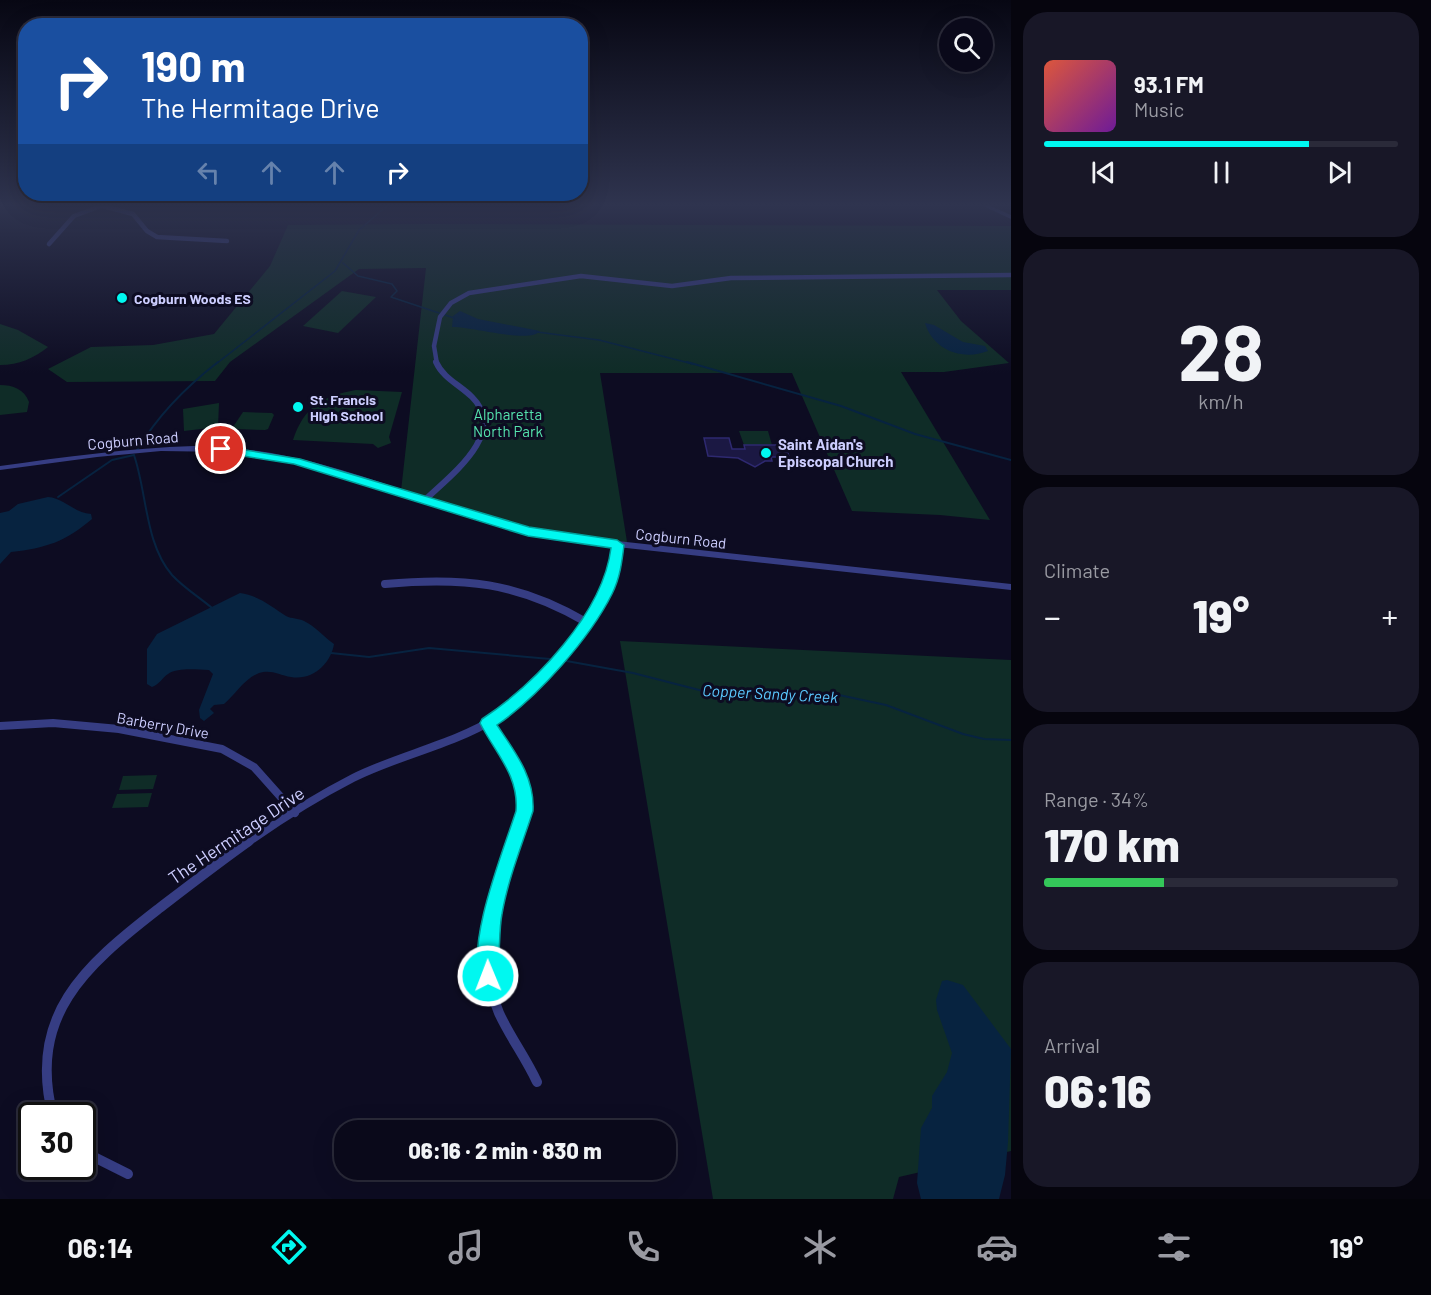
<!DOCTYPE html>
<meta charset="utf-8">
<style>
:root{--surface:#0a091a;--page:#181727;--text:#f1f3f6;--muted:#999aa2;--line:#2a2a39;--accent:#00f8f0}
body{margin:0;font-family:Barlow,sans-serif;background:var(--page);color:var(--text);height:100vh;display:flex;flex-direction:column;font-size:22px;white-space:nowrap}
*{box-sizing:border-box;margin:0}
p{font-size:20px;color:var(--muted)}
.icon{flex:none;width:33px;height:33px;fill:none;stroke:currentColor;stroke-width:2;stroke-linecap:round;stroke-linejoin:round}
.map{position:relative;flex:1;overflow:hidden}
.drawer{display:flex;flex-direction:column;gap:12px;padding:12px;background:#06050e;width:420px}
.drawer>*{flex:none}
.hud{position:absolute;left:18px;top:18px;width:570px;height:183px;border-radius:24px;box-shadow:0 6px 24px #0002,0 0 0 2px var(--line);background:#1a4fa0;color:#fff;overflow:hidden}
.buttons{position:absolute;left:939px;top:18px;display:grid;gap:12px}
.buttons a{display:grid;place-items:center;width:54px;height:54px;border-radius:50%;background:var(--surface);box-shadow:0 6px 24px #0002,0 0 0 2px var(--line);font-size:30px}
.speed{position:absolute;left:18px;top:1102px;display:flex;gap:12px;font-size:30px;font-weight:700;text-align:center}
.speed>*{display:grid;place-content:center;width:78px;height:78px;border-radius:50%;background:var(--surface);box-shadow:0 6px 24px #0002,0 0 0 2px var(--line);line-height:1}
.speed .limit{border:3px solid #111;border-radius:9px;background:#fff;color:#111}
.pin{position:absolute;display:grid;place-items:center;width:51px;height:51px;color:#fff;margin:-26px;border:3px solid #fff;border-radius:50%;box-shadow:0 2px 6px #0007}
.me{position:absolute;width:66px;margin:-33px;rotate:359deg;stroke-linejoin:round;filter:drop-shadow(0 0 4px #0008)}
.turn{display:flex;align-items:center;gap:21px;height:126px;padding:0 24px;font-size:27px}
.turn .icon{width:78px;height:78px;stroke-width:2.5}
.turn b{display:block;font-size:42px;line-height:51px}
.lanes{display:flex;align-items:center;height:57px;padding:0 24px;background:#0003;justify-content:center;gap:30px;direction:ltr}
.lanes .off{opacity:.35}
.big{font-size:45px;font-weight:800;line-height:1.1}
.drawer .card{flex:1;display:flex;flex-direction:column;justify-content:center;gap:9px;min-width:0;padding:0 21px;border-radius:24px;background:var(--page)}
.drawer .dial{align-items:center;gap:0}
.dial b{font-size:78px;line-height:1}
.song{display:flex;align-items:center;gap:18px}
.cover{width:72px;height:72px;border-radius:9px;background:linear-gradient(135deg,hsl(10 70% 55%),hsl(280 70% 35%))}
.played{height:6px;border-radius:3px;background:linear-gradient(90deg,var(--accent) 75%,var(--line) 75%)}
.keys{display:flex;justify-content:space-around;direction:ltr}
.heat{display:flex;justify-content:space-between;align-items:center;font-size:33px;direction:ltr}
.charge{height:9px;border-radius:4px;background:linear-gradient(90deg,#34c759 34%,var(--line) 0)}
.trip{position:absolute;left:334px;top:1120px;width:342px;height:60px;border-radius:24px;background:var(--surface);box-shadow:0 6px 24px #0002,0 0 0 2px var(--line);font-weight:800;line-height:60px;text-align:center}
.dock{display:flex;height:96px;justify-content:space-around;align-items:center;background:#04040a;color:var(--muted)}
.dock .icon{width:42px;height:42px}
.dock .current{color:var(--accent)}
.dock b{font-size:27px;color:var(--text)}
main{display:flex;flex:1;min-height:0}
.map>svg:first-child{display:block}
.green{fill:#0f2c27}
.water{fill:#072340}
.lines{fill:none;stroke-linecap:round;stroke-linejoin:round}
.stream-far1{stroke:#072340;stroke-width:1.5}
.stream{stroke:#072340;stroke-width:2}
.building{fill:#1b1843;stroke:#2e2970;stroke-width:1.5}
.minor-far3{stroke:#363d83;stroke-width:4.5}
.minor-far2{stroke:#363d83;stroke-width:6}
.minor-far1{stroke:#363d83;stroke-width:8}
.minor{stroke:#363d83;stroke-width:10}
.tertiary{fill:#363d83;fill-rule:evenodd}
.route{fill:#00f8f0;stroke:#00a19c;stroke-width:1.5}
.poi-dot{fill:#00f8f0;stroke:#0d0c22;stroke-width:2}
.labels{text-anchor:middle;dominant-baseline:central;stroke-width:6;stroke-linejoin:round;paint-order:stroke}
.far-poi-label{font-size:14px;font-weight:bold;fill:#cdceff;stroke:#0d0c22;text-anchor:start}
.park-label{font-size:15px;fill:#55e3ad;stroke:#0d0c22}
.street-label{font-size:15px;fill:#cdceff;stroke:#0d0c22}
.poi-label{font-size:15px;font-weight:bold;fill:#cdceff;stroke:#0d0c22;text-anchor:start}
.water-label{font-size:16px;font-style:italic;fill:#5bc9ff;stroke:#0d0c22}
.near-street-label{font-size:18px;fill:#cdceff;stroke:#0d0c22}
</style>
<main>
<div class="map">
<svg width="1011" height="1199" viewBox="0 0 1011 1199">
<rect width="100%" height="100%" fill="#0d0c22"/>
<g class="green">
<path d="M430,224L1011,226V290H937L961,321L1009,363L944,372H901L990,520L940,515L852,511L792,373H600L628,548C550,533 474,519 401,491L426,268L359,269L230,362L215,381L67,382L48,369L91,347L153,345L214,334L270,266L288,225Z"/>
<polygon points="342,291 376,297 338,333 303,326"/>
<path d="M0,324L18,330L48,347C34,358 19,365 0,365Z"/>
<path d="M0,385C13,385 24,389 29,402L27,412L0,415Z"/>
<path d="M356,390L402,392L389,437L391,443L378,448L373,444L293,440C304,407 322,396 356,390Z"/>
<polygon points="219,403 218,427 184,431 183,409"/>
<polygon points="243,412 272,413 274,415 268,429 265,430 235,429 233,427"/>
<polygon points="739,431 768,431 772,445 760,448 759,445 744,445"/>
<polygon points="620,641 1011,660 1011,1151 899,1177 893,1199 713,1199"/>
<polygon points="157,775 153,789 119,790 123,776"/>
<polygon points="152,793 148,807 112,808 117,794"/>
</g>
<g class="water">
<path d="M460,311L478,319L540,331C530,344 470,326 452,327L453,316Z"/>
<path d="M925,323L934,325L963,342L985,346L988,351C962,361 933,350 925,323Z"/>
<path d="M48,497C64,498 74,513 91,514L92,519C65,542 46,548 11,552L0,564V513L9,511L18,504Z"/>
<path d="M240,593C258,595 272,607 286,616C292,619 298,618 304,621C315,626 324,637 334,644C331,663 313,681 291,677C279,675 271,669 259,673C244,679 236,694 224,704L214,705L210,709L214,713L204,721L200,718L199,710L213,674L209,670C197,670 179,667 168,674C162,678 160,684 152,687L147,684V649L157,634Z"/>
<polygon points="947,980 963,985 1011,1049 1008,1142 1005,1175 999,1199 921,1199 917,1183 921,1128 932,1108 932,1096 947,1072 952,1053 937,1010 936,1000 942,981"/>
</g>
<g class="lines">
<g class="stream-far1">
<polyline points="343,263 358,276 392,284 397,291 391,297 454,318"/>
<polyline points="537,332 599,340 693,364"/>
<polyline points="216,364 335,271 359,230 388,205"/>
</g>
<g class="stream">
<polyline points="687,362 841,406 915,434 1011,460"/>
<path d="M137,450C157,417 187,386 218,362"/>
<path d="M134,455C147,493 145,544 172,575C184,588 199,597 212,608"/>
<polyline points="58,497 112,460 134,455"/>
<polyline points="331,653 369,657 429,648 550,659"/>
<polyline points="561,660 633,673 703,691 839,695 886,705 963,734 984,739 1011,740"/>
</g>
</g>
<polygon class="building" points="704,438 729,438 732,449 745,449 744,445 786,445 789,457 771,457 772,461 765,461 755,467 738,458 708,456"/>
<g class="lines">
<g class="minor-far3">
<polyline points="99,205 133,214 147,231 157,237 227,241"/>
<polyline points="49,244 74,216 101,206"/>
<polyline points="437,364 434,346 440,317 451,303 469,293 581,276 672,286 731,278 1011,275"/>
</g>
<g class="minor-far2">
<path d="M424,501C448,477 509,434 472,397C460,385 443,378 436,362"/>
<polyline points="613,571 617,545"/>
</g>
<g class="minor-far1">
<path d="M385,584C463,577 518,582 586,622"/>
<path d="M488,723C505,748 530,779 524,812C522,822 517,833 513,843"/>
<polyline points="0,726 53,723 119,729 222,749 254,767 295,813"/>
<path d="M247,843C281,819 316,797 353,778C399,755 452,745 496,718C526,700 550,672 571,644C589,622 607,598 614,569"/>
</g>
<g class="minor">
<path d="M514,841C495,896 474,956 499,1013C510,1037 526,1058 537,1082"/>
<path d="M53,1116C27,1016 85,966 157,910C187,887 218,863 249,841"/>
<polyline points="82,1151 128,1174"/>
</g>
<g class="tertiary">
<polygon points="981,205 988,205 1011,215 1011,219"/>
<path d="M194,446C215,447 237,448 258,451C321,460 382,483 443,503C479,515 516,525 553,534L1011,584V590L553,540L476,519L330,472L259,455L226,452L161,451L97,457L0,470V466C65,457 129,448 194,446Z"/>
</g>
</g>
<linearGradient id="sky" x2="0" y2="1"><stop stop-color="#070713"/><stop offset="0.55" stop-color="#2f344f"/><stop offset="1" stop-color="#2f344f" stop-opacity="0"/></linearGradient>
<rect width="1011" height="373" fill="url(#sky)"/>
<path class="route" d="M221,446L300,459L529,527L617,540L624,545C622,562 620,578 612,594C590,638 538,697 497,725C515,752 535,777 533,811C522,845 508,879 502,914C498,933 501,969 495,983L488,986L481,983C465,944 503,852 516,811C519,775 495,753 480,723L482,719C535,684 603,613 611,548L528,536L294,464L217,452L216,449Z"/>
<g class="poi-dot">
<circle cx="122" cy="298" r="6"/>
<circle cx="298" cy="407" r="6"/>
<circle cx="766" cy="453" r="6"/>
</g>
<g class="labels">
<g class="far-poi-label">
<text x="134" y="298">Cogburn Woods ES</text>
<text x="310" y="399">St. Francis<tspan x="310" dy="16">High School</tspan></text>
</g>
<g class="park-label">
<text x="508" y="414">Alpharetta<tspan x="508" dy="17">North Park</tspan></text>
</g>
<g class="street-label">
<text transform="translate(133 440) rotate(-5)">Cogburn Road</text>
<text transform="translate(681 538) rotate(6)">Cogburn Road</text>
<text transform="translate(163 725) rotate(10)">Barberry Drive</text>
</g>
<g class="poi-label">
<text x="778" y="444">Saint Aidan's<tspan x="778" dy="17">Episcopal Church</tspan></text>
</g>
<g class="water-label">
<text transform="translate(770 693) rotate(3)">Copper Sandy Creek</text>
</g>
<g class="near-street-label">
<text transform="translate(236 835) rotate(-34)">The Hermitage Drive</text>
</g>
</g>
</svg>
<div class="buttons">
<a><svg class="icon" aria-label="search" viewBox="0 0 24 24"><circle cx="10" cy="10" r="6"/><path d="M15 15l6 6"/></svg></a>
</div>
<div class="speed"><div class="limit">30</div></div>
<div class="pin" style="left:221px;top:449px;background:#d93025"><svg class="icon" aria-label="arrive" viewBox="0 0 24 24"><path d="M6 21V4h12l-3 4 3 4H6"/></svg></div>
<svg class="me" style="left:488px;top:976px" viewBox="-20 -20 40 40"><circle r="17" fill="#00f8f0" stroke="#fff" stroke-width="3"/><path d="M0-11L8 9 0 5-8 9z" fill="#fff"/></svg>
<div class="trip">06:16 · 2 min · 830 m</div>
<div class="hud">
<div class="turn"><svg class="icon" aria-label="right" viewBox="0 0 24 24"><path d="M7 20v-9h11M14 6l5 5-5 5"/></svg><div><b>190 m</b>The Hermitage Drive</div></div>
<div class="lanes"><svg class="icon off" aria-label="left" viewBox="0 0 24 24"><path d="M17 20v-9H6M10 6l-5 5 5 5"/></svg><svg class="icon off" aria-label="ahead" viewBox="0 0 24 24"><path d="M12 20V5M6 11l6-6 6 6"/></svg><svg class="icon off" aria-label="ahead" viewBox="0 0 24 24"><path d="M12 20V5M6 11l6-6 6 6"/></svg><svg class="icon" aria-label="right" viewBox="0 0 24 24"><path d="M7 20v-9h11M14 6l5 5-5 5"/></svg></div>
</div>
</div>
<section class="drawer">
<div class="card">
<div class="song"><i class="cover"></i><div><b>93.1 FM</b><p>Music</p></div></div>
<div class="played"></div>
<div class="keys"><svg class="icon" aria-label="previous" viewBox="0 0 24 24"><path d="M18 5L8 12l10 7zM5 5v14"/></svg><svg class="icon" aria-label="pause" viewBox="0 0 24 24"><path d="M8 5v14M16 5v14"/></svg><svg class="icon" aria-label="next" viewBox="0 0 24 24"><path d="M6 5l10 7-10 7zM19 5v14"/></svg></div>
</div>
<div class="card dial"><b>28</b><p>km/h</p></div>
<div class="card"><p>Climate</p>
<div class="heat"><a>−</a><b class="big">19°</b><a>+</a></div>
</div>
<div class="card"><p>Range · 34%</p><b class="big">170 km</b><div class="charge"></div></div>
<div class="card"><p>Arrival</p><b class="big">06:16</b></div>
</section>
</main>
<nav class="dock">
<b>06:14</b>
<svg class="icon current" aria-label="directions" viewBox="0 0 24 24"><path d="M12 3l9 9-9 9-9-9zM9 14v-3h6M13 9l2 2-2 2"/></svg>
<svg class="icon" aria-label="music" viewBox="0 0 24 24"><path d="M9 18V5l10-2v13"/><circle cx="6" cy="18" r="3"/><circle cx="16" cy="16" r="3"/></svg>
<svg class="icon" aria-label="phone" viewBox="0 0 24 24"><path d="M5 4h4l2 5-3 2q2 4 5 5l2-3 5 2v4C11 20 4 13 5 4z"/></svg>
<svg class="icon" aria-label="climate" viewBox="0 0 24 24"><path d="M12 3v18M4 7l16 10M4 17L20 7"/></svg>
<svg class="icon" aria-label="car" viewBox="0 0 24 24"><path d="M5 17H2v-5l4-1 3-4h7l3 4 3 1v5h-3M9 17h6M6 11h13"/><circle cx="7" cy="17" r="2"/><circle cx="17" cy="17" r="2"/></svg>
<svg class="icon" aria-label="filters" viewBox="0 0 24 24"><path d="M4 7h16M4 17h16"/><circle cx="9" cy="7" r="2"/><circle cx="15" cy="17" r="2"/></svg>
<b>19°</b>
</nav>
